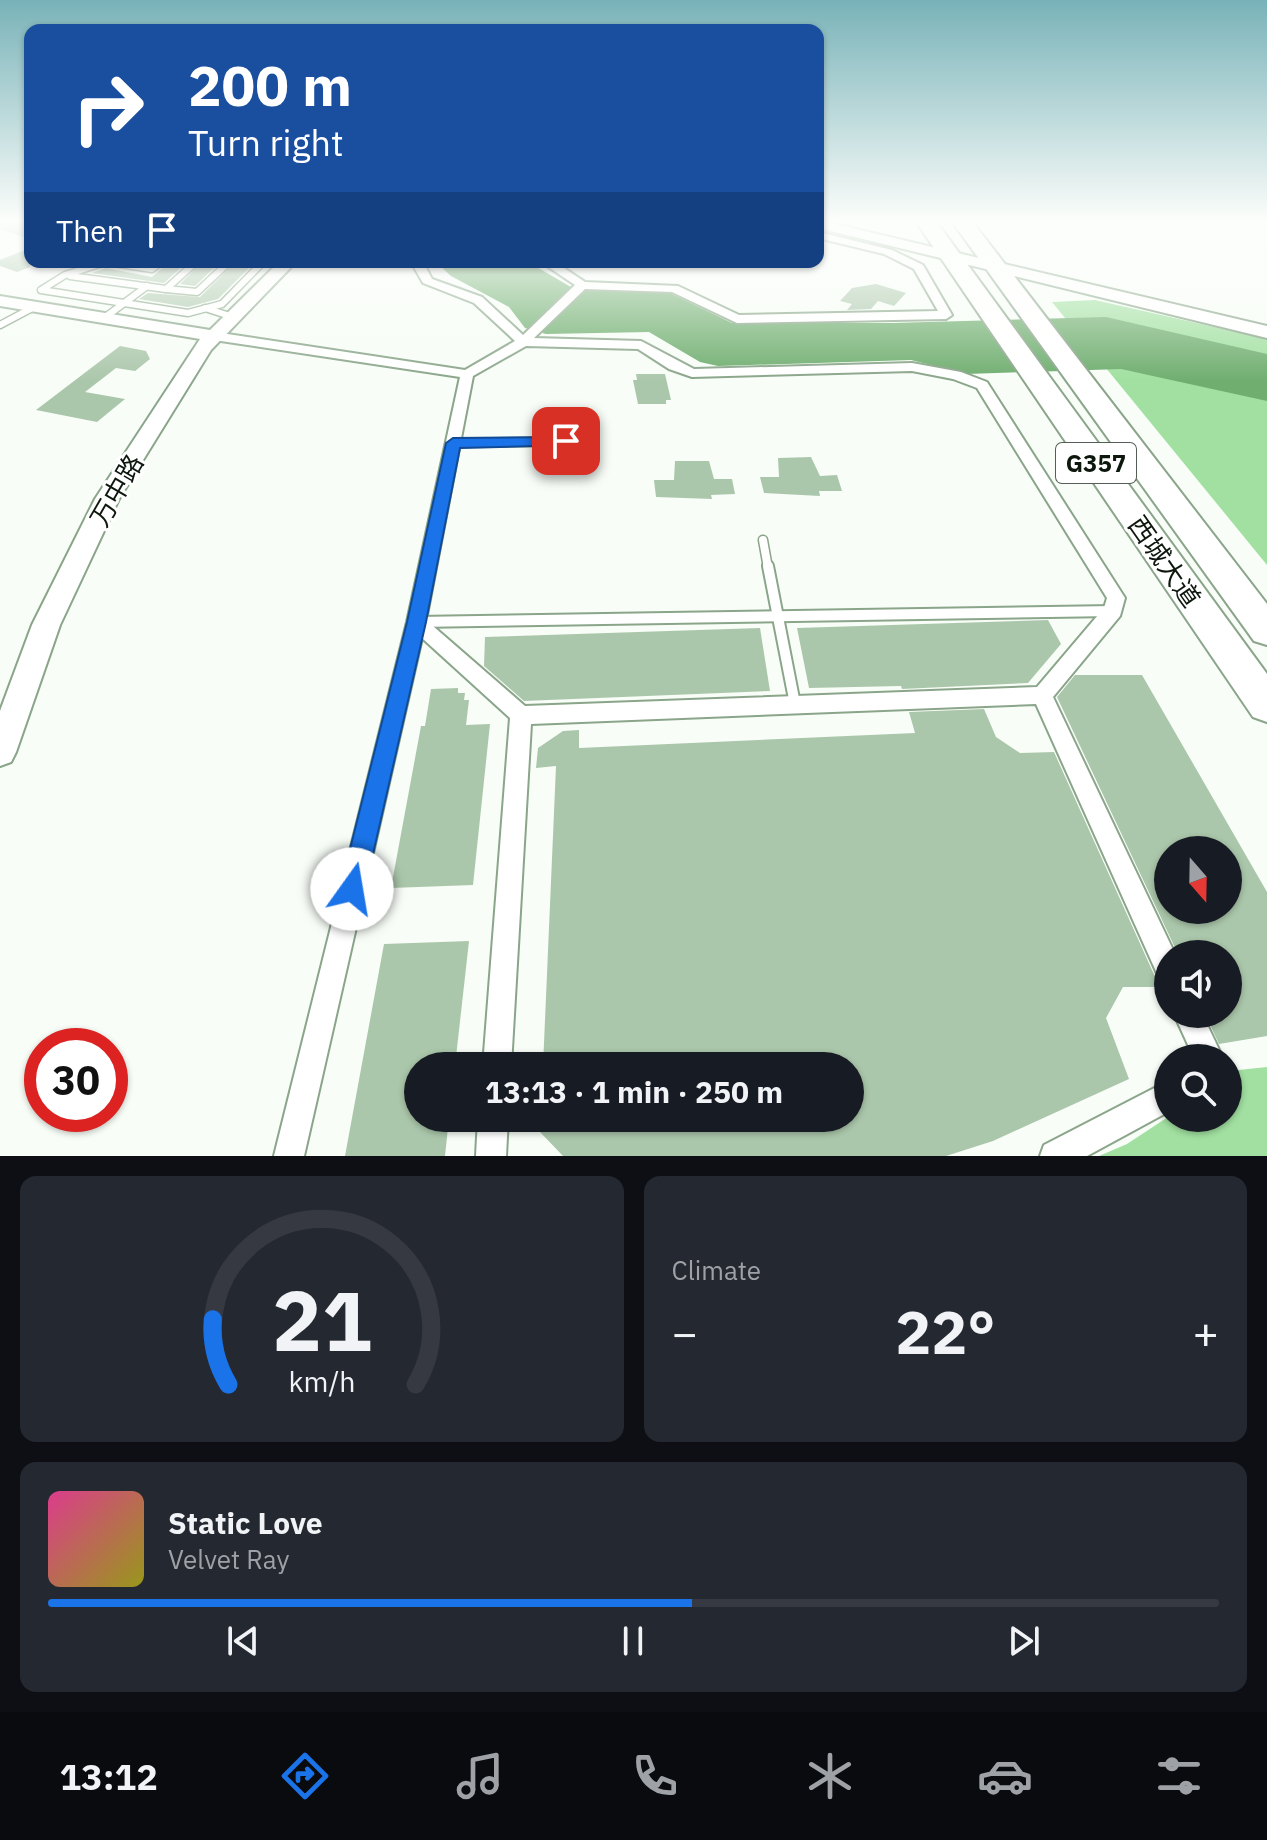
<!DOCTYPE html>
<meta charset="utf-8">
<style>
:root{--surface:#171b24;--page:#242831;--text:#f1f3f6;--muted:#9ea1a6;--line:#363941;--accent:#1a73e8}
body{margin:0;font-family:"IBM Plex Sans","Noto Sans SC",sans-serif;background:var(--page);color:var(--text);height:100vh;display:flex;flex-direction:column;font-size:30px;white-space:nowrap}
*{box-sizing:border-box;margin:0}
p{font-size:26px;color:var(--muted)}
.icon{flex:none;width:44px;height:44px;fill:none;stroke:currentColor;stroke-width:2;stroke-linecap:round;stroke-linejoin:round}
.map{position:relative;height:1156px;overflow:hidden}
.drawer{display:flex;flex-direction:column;gap:20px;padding:20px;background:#0d0f14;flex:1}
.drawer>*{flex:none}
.banner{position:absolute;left:24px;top:24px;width:800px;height:244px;border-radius:16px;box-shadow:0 2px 6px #0004;background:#1a4fa0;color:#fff;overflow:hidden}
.needle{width:52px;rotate:160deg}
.tools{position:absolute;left:1154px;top:836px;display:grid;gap:16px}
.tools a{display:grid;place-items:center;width:88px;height:88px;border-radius:50%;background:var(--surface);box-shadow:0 2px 6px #0004;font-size:40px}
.speed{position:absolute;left:24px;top:1028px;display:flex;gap:16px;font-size:40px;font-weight:700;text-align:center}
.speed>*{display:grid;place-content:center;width:104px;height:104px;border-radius:50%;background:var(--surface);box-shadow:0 2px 6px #0004;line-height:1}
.speed .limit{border:12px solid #d22;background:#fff;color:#111}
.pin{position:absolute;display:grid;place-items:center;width:68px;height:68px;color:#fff;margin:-34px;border-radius:16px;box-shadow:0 4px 12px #0006}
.me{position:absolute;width:88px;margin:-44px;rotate:13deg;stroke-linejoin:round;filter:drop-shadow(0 0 6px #0008)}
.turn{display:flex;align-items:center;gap:28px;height:168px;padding:0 32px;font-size:36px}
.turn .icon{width:104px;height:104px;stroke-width:2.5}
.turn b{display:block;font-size:56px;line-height:68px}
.then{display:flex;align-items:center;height:76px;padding:0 32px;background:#0003;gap:16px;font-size:30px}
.big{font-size:60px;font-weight:700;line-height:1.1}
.drawer .widget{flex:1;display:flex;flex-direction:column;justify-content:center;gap:12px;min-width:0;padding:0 28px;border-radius:16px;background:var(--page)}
.drawer .dial{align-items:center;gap:0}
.dial svg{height:208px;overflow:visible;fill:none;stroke:var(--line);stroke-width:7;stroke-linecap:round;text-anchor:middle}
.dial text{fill:var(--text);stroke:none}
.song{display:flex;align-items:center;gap:24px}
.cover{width:96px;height:96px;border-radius:12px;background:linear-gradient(135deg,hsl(330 70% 55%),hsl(60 70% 35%))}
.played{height:8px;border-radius:4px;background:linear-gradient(90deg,var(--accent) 55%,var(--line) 55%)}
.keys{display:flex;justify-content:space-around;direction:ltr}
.heat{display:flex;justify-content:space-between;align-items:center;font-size:44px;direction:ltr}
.drawer .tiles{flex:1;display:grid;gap:20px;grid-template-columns:1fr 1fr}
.widget:last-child{grid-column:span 2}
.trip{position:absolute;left:404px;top:1052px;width:460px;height:80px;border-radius:40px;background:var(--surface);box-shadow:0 2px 6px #0004;font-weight:700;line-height:80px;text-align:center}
.dock{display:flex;height:128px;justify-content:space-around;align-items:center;background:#090b0e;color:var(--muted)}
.dock .icon{width:56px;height:56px}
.dock .current{color:var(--accent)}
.dock b{font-size:36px;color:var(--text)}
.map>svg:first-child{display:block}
.green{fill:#a1e0a0}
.water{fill:#70ae70}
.building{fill:#abc7ab;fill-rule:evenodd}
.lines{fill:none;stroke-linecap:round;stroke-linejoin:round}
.lane-far2-casing{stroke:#8aa58a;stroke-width:9}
.lane-far1-casing{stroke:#8aa58a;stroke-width:11}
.lane-casing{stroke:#8aa58a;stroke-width:14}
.street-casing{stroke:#8aa58a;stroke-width:4}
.secondary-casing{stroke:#8aa58a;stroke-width:4}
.highway-casing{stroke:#8aa58a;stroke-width:4}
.lane-far2{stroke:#fff;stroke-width:6}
.lane-far1{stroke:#fff;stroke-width:8}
.lane{stroke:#fff;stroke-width:10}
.street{fill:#fff;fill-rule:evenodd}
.secondary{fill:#fff;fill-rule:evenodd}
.highway{fill:#fff;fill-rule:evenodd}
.route{fill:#1a73e8;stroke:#114b97;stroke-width:2}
.labels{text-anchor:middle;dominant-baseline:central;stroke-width:6;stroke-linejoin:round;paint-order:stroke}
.shield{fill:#fff;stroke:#565d56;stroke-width:2}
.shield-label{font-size:24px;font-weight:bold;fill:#0d170d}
.street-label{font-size:26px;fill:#0d170d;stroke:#fff}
</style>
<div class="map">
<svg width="1267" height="1156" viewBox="0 0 1267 1156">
<rect width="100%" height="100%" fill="#f8fdf7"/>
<g class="green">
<polygon points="1095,300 1267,339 1267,565 1052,302"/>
<polygon points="1267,1067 1267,1156 1099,1156 1127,1144 1168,1117 1228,1118 1228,1077 1239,1070"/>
</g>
<polygon class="water" points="436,262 528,262 571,287 668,292 732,323 892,323 1106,317 1267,354 1267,401 1121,369 966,374 911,360 718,366 700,362 649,332 546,334 525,328 509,307 451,276"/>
<g class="building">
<polygon points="0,220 30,220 30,239 0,229"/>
<polygon points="30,248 30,267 17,272 0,266 0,260"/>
<polygon points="169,262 187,262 164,283 92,273 106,268 152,277"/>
<polygon points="202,262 220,262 195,286 180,284"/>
<polygon points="235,262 255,262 218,299 188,307 139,299 148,293 200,297"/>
<polygon points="876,284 906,293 894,306 878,301 871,309 847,310 852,304 840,301 852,288"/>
<polygon points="120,346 146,351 150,359 135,371 116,368 85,392 125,399 97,422 36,410"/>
<polygon points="636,374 665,374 671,400 666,400 666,404 638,404 633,380 637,380"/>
<polygon points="811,457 820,476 837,475 842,491 819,491 820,496 764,493 760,477 779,477 778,458"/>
<polygon points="675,461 709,461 714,479 732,479 735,494 711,495 712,499 656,497 654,480 674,480"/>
<polygon points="1048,620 1061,644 1028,683 902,689 901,686 809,688 797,628"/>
<polygon points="760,628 770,691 524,701 484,666 485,637"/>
<path d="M1075,675H1142L1267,892V1036L1219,1044L1205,1014H1228V954H1178L1057,697ZM1168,850H1228V910H1168Z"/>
<polygon points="458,688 458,693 465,693 464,700 469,700 466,725 490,724 473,885 391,888 421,726 425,726 431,689"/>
<polygon points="984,709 996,737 1020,753 1054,752 1156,979 1164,987 1123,987 1106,1018 1129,1079 993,1141 946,1156 563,1156 540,1132 541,1118 850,1118 850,1066 543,1066 556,766 536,768 538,748 563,731 579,730 579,748 915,733 909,712"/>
<polygon points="469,941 455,1066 418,1066 418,1118 449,1118 445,1156 345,1156 384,944"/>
</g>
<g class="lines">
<g class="lane-far2-casing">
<g id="lane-far2">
<polyline points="161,262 152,269 106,262 65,275 41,290 188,313 222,304 263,262"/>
<polyline points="70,276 166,289 196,262"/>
<polyline points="166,289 197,292 229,262"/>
<polyline points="205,308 233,317"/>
<polyline points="104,318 147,286"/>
<polyline points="0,325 34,307"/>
</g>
</g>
<g class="lane-far1-casing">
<g id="lane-far1">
<polyline points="453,443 594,441"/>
<polyline points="763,540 768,568"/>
</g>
</g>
<g class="lane-casing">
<g id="lane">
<polyline points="768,566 795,704"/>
<polyline points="417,622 1113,611"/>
</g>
</g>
<g class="street-casing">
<g id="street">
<path d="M818,232L892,250L923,265L952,315L946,319L737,323L672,292L585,289L534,338L641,341L694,369L912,363L961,372L987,382L1125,598L1120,616L1053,697L1175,954H1168V982L1159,978L1036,704L531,724L511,1066H483L510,718L422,638L304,1156H274L407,622L460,377L214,340L208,336L214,332L465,370L515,341L474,303L423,283L411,262H423L432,279L482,297L523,335L575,285L541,262H555L585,282L678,286L739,315L938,311L914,269L884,254L818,238ZM526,346L638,349L669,369L692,377L912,371L953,379L977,388L1107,598L1104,608L1037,687L525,706L426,620L473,376Z"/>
<polygon points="1174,1014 1202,1014 1223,1058 1194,1058"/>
<polygon points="1168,1081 1168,1112 1087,1156 1040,1156 1044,1145"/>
<polygon points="478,1118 508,1118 506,1156 476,1156"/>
</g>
</g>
<g class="secondary-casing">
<g id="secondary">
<polygon points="818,220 1267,326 1267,338 818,228"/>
<polygon points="279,262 296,262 211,350 119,499 60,625 16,752 11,762 0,766 0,711 32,625 95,499 200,339 0,306 0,296 210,330"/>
</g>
</g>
<g class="highway-casing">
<g id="highway">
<polygon points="915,220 935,220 1267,674 1267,722 1253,717"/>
<polygon points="951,220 971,220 1267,604 1267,645 1254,641"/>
</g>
</g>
<use href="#lane-far2" class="lane-far2"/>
<use href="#lane-far1" class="lane-far1"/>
<use href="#lane" class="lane"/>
<use href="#street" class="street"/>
<use href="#secondary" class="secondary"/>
<use href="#highway" class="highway"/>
</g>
<linearGradient id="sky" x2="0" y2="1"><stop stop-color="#78b2b8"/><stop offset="0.58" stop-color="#fcfefb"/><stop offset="1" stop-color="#fcfefb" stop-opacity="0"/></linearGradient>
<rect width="1267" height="381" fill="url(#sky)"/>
<polygon class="route" points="566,437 571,438 571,445 460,448 426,622 365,889 361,898 352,901 344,898 340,889 407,622 446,443 453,438"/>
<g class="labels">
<rect class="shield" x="1056" y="443" width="80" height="40" rx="6"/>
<g class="shield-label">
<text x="1096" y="463">G357</text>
</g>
<g class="street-label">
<text transform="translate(116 490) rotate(-60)">万中路</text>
<text transform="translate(1165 561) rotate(55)">西城大道</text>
</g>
</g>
</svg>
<div class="tools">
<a><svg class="needle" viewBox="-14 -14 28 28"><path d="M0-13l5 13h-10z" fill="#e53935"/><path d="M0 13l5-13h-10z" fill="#9ea1a6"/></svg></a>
<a><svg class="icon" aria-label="sound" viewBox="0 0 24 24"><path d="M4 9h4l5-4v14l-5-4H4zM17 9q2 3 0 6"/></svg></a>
<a><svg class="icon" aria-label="search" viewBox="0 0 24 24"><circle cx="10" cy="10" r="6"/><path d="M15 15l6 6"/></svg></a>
</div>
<div class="speed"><div class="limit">30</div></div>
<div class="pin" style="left:566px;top:441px;background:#d93025"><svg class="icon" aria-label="arrive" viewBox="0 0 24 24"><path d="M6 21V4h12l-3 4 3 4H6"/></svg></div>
<svg class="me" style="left:352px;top:889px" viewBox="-20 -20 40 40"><circle r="19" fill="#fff"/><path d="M0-13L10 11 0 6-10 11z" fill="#1a73e8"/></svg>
<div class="trip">13:13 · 1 min · 250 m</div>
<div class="banner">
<div class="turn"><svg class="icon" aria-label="right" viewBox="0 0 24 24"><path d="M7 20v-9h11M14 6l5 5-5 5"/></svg><div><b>200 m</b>Turn right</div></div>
<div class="then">Then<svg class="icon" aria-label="arrive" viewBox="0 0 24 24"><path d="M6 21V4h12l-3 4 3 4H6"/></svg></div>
</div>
</div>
<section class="drawer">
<div class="tiles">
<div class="widget dial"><svg viewBox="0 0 100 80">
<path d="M14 69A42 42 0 1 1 86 69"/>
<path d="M14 69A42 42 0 0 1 8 44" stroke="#1a73e8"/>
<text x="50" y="56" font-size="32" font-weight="700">21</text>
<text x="50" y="72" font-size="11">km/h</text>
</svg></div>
<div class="widget"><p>Climate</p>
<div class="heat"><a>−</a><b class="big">22°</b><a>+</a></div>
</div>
<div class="widget">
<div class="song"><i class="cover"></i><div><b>Static Love</b><p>Velvet Ray</p></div></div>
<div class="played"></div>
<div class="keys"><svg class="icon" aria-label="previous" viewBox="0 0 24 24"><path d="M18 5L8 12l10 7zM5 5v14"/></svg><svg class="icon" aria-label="pause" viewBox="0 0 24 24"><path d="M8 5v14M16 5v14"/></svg><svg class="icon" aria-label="next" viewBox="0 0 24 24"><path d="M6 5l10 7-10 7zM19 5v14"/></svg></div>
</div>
</div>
</section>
<nav class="dock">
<b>13:12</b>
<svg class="icon current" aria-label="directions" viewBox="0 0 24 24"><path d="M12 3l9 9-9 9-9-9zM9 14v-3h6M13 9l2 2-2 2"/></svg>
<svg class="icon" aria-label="music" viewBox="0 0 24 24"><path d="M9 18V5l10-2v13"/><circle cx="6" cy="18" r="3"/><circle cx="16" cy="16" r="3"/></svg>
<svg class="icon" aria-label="phone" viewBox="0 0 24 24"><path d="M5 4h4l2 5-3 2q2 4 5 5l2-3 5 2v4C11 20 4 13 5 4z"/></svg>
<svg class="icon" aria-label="climate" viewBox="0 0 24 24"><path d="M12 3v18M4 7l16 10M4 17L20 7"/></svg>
<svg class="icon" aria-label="car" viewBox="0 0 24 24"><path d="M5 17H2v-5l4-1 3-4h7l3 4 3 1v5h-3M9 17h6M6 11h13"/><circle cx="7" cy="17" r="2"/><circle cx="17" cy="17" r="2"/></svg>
<svg class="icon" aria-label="filters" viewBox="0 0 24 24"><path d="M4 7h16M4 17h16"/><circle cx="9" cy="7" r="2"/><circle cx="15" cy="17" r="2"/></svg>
</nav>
